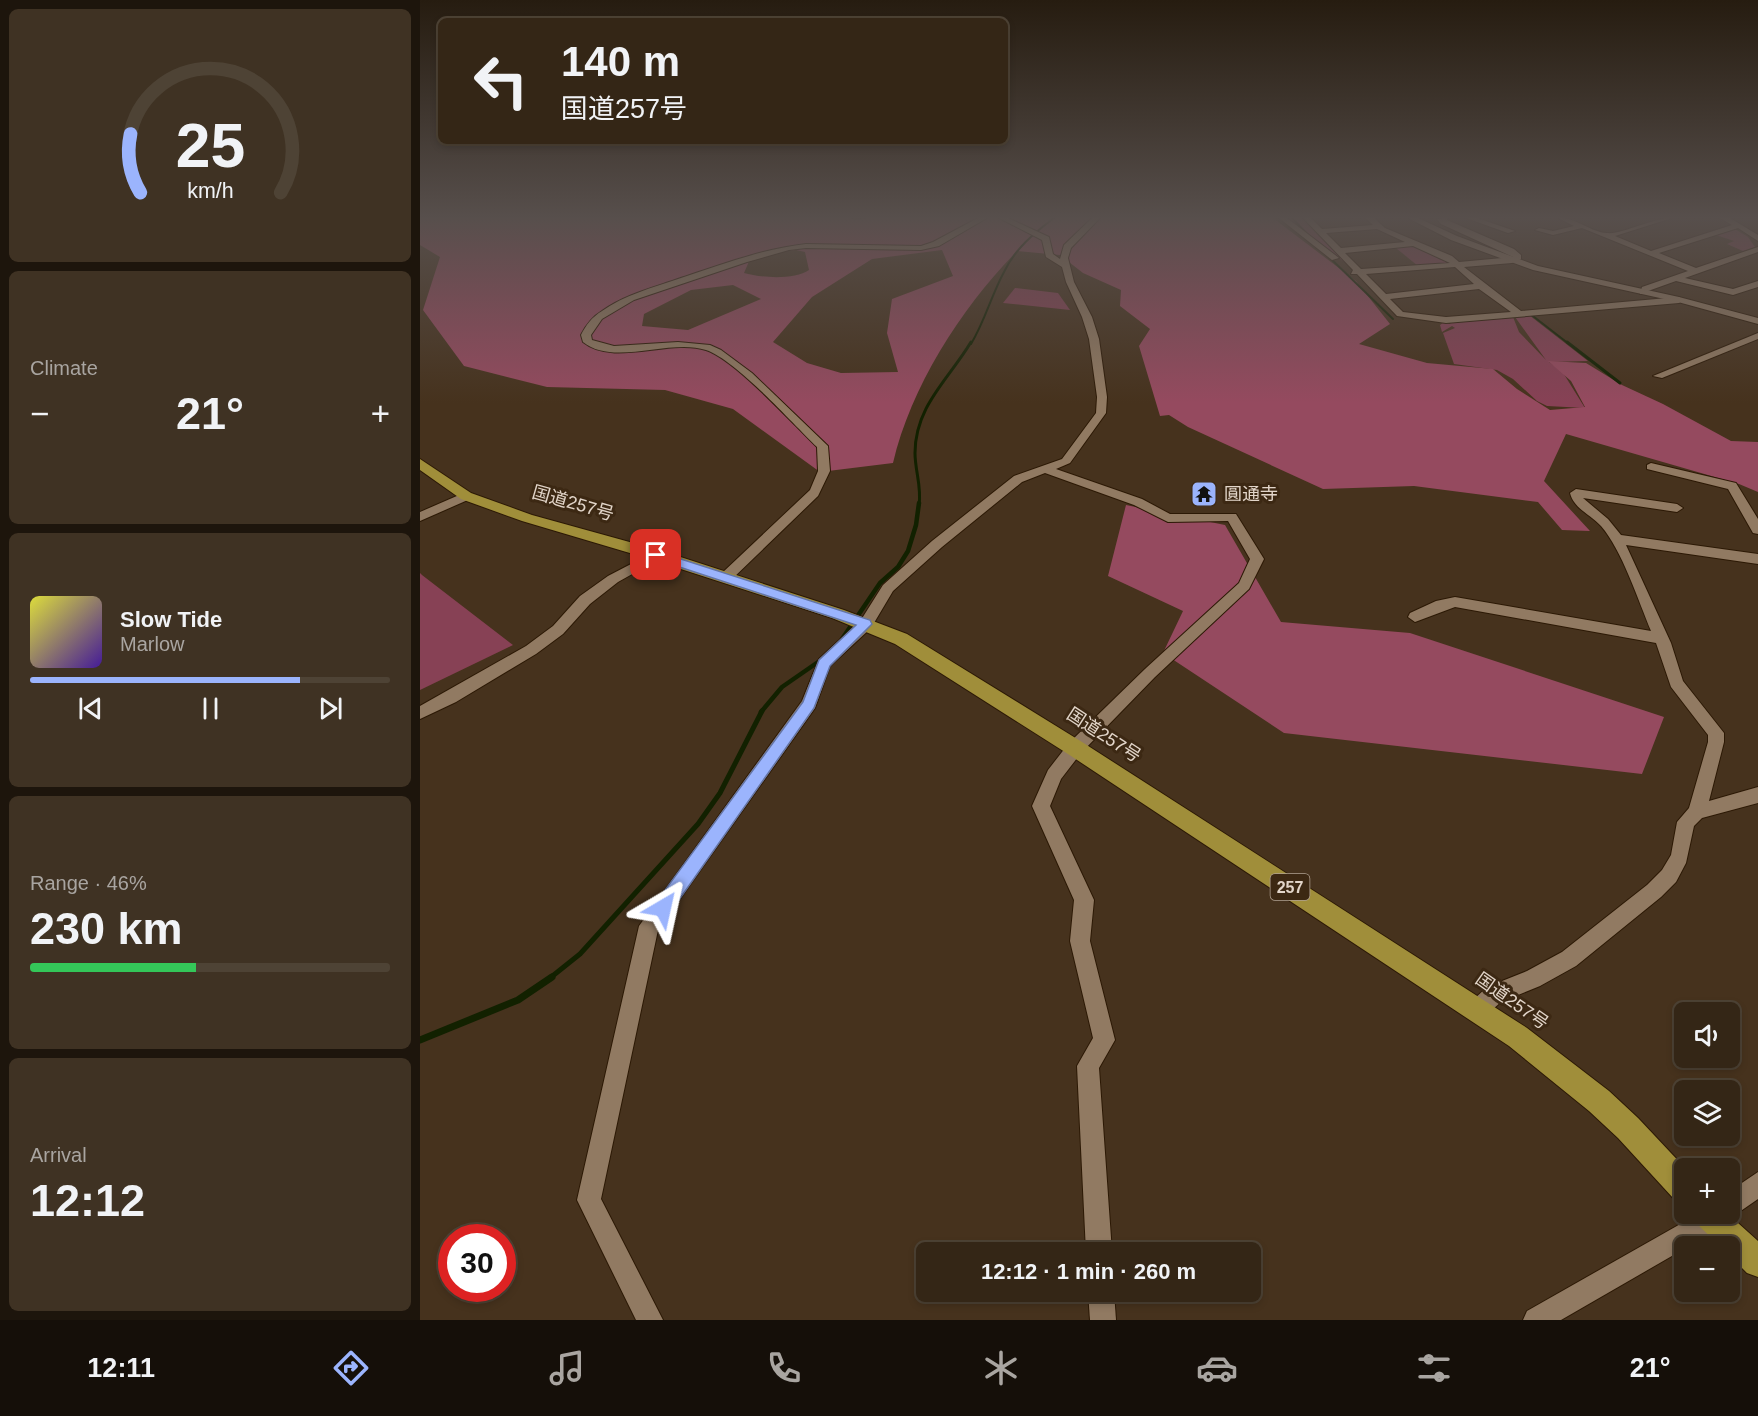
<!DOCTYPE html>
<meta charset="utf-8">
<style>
:root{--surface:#342616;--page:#3f3223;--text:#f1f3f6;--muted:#a9a5a1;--line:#4e4335;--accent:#9bb4fd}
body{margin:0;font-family:Arial,"Noto Sans JP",sans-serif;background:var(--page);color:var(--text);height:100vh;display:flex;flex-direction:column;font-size:22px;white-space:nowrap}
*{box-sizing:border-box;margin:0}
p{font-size:20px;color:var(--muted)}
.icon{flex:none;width:33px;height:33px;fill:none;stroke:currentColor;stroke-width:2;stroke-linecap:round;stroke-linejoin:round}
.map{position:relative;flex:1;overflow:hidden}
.panel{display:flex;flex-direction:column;gap:9px;padding:9px;background:#1d150c;width:420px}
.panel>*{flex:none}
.top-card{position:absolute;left:18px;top:18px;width:570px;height:126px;border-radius:9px;box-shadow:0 3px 9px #0003,0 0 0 2px var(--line);background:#342616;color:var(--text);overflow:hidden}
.fabs{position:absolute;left:1254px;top:1002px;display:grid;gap:12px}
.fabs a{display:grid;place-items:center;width:66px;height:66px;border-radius:9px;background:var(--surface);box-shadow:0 3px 9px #0003,0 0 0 2px var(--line);font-size:30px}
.speed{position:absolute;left:18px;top:1224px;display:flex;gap:12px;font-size:30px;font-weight:700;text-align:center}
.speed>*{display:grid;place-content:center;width:78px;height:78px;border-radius:50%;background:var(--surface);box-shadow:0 3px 9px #0003,0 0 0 2px var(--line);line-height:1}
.speed .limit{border:9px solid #d22;background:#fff;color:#111}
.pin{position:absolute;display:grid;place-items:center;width:51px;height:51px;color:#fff;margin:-26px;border-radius:12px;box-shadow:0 3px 9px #0006}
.me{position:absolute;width:66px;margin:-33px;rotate:36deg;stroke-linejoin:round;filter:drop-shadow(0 0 4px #0008)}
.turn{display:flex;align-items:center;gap:21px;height:126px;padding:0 24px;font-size:27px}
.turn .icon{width:78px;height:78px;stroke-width:2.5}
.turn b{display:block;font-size:42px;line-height:51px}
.big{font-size:45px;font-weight:700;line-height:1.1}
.panel .widget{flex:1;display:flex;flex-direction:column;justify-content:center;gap:9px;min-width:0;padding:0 21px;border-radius:9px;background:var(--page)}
.panel .dial{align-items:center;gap:0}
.dial svg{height:156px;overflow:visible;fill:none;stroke:var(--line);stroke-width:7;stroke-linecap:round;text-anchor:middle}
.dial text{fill:var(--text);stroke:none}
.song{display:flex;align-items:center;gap:18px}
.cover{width:72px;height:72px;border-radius:9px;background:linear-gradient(135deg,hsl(60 70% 55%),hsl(260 70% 35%))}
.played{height:6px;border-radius:3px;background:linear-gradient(90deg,var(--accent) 75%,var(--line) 75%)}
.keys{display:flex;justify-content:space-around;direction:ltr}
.heat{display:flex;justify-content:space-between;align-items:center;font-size:33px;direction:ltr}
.charge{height:9px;border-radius:4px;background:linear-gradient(90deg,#34c759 46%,var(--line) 0)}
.trip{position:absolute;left:496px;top:1242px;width:345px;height:60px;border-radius:9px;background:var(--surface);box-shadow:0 3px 9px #0003,0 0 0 2px var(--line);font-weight:700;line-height:60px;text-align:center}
.menu{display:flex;height:96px;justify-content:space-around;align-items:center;background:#150f09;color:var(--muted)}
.menu .icon{width:42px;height:42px}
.menu .active{color:var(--accent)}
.menu b{font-size:27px;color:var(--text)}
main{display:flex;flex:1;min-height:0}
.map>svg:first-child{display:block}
.green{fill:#874155}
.forest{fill:#954a5f;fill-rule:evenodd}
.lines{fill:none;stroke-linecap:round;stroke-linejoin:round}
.stream-far4{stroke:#122100;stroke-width:2}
.stream-far3{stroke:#122100;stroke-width:3}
.stream-far2{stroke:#122100;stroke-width:4.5}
.stream-far1{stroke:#122100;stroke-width:5}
.stream{stroke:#122100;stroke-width:7}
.street-casing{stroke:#2c1905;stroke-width:2}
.secondary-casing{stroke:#2c1905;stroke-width:2}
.highway-casing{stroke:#2c1905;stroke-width:2}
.street{fill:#917a62;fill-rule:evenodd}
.secondary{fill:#917a62;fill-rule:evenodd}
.highway{fill:#a08e3a;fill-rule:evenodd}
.route{fill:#9bb4fd;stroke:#6575a4;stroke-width:1.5}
.labels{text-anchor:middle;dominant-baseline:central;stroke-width:6;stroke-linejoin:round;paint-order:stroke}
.shield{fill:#3c2813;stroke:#b0a192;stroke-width:1.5}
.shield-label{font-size:16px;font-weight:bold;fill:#e2d5c9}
.poi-label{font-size:18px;fill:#e2d5c9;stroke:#3c2813;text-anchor:start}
.street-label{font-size:18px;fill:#e2d5c9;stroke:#3c2813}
</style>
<main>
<section class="panel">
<div class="widget dial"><svg viewBox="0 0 100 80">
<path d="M14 69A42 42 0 1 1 86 69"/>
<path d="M14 69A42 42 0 0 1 9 39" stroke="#9bb4fd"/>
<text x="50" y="56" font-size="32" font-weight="700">25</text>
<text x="50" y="72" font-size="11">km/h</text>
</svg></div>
<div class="widget"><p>Climate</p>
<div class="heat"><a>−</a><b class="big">21°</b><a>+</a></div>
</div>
<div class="widget">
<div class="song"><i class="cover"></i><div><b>Slow Tide</b><p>Marlow</p></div></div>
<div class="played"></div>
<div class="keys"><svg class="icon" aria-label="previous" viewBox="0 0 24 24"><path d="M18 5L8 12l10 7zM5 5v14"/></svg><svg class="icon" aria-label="pause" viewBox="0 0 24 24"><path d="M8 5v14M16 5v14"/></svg><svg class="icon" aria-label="next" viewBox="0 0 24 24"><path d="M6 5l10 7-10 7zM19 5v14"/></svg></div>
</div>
<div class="widget"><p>Range · 46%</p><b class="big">230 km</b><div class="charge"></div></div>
<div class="widget"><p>Arrival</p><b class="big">12:12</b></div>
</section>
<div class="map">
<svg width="1338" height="1320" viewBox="0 0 1338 1320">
<rect width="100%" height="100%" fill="#46321d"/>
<g class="green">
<polygon points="866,218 884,218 927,264"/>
<polygon points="1315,229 1328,237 1335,247 1323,251 1307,244 1314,241 1296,235"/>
<polygon points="991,246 1029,261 1026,263 998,266 976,248"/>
<polygon points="595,288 638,293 650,310 583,303"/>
<polygon points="1109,315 1168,361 1129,362 1142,371 1165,408 1127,406 1117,401 1093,379 1077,370 1034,364 1023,333 1035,328 1032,326 1022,332 1020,325 1024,322 1030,324 1031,322 1093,317 1099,332 1126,360 1095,317"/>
<polygon points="0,573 2,575 93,645 0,690"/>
</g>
<g class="forest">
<path d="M0,218H429L435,220L451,218H853L936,281L970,324L939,344L1007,363L1073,369L1097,389L1130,410L1165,407L1151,381L1128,361L1166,363L1202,385L1243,404L1311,441L1338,442V492L1319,484L1146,434L1124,481L1170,531L1142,530L1118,502L994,486L903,489L768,427L749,415L740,416L719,346L730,329L700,306L701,290L663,273L640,255L597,251C542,307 491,386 473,463L400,472L313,409L245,390L127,387L44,366L3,310L20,257L0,245ZM376,250L385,252L389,270C375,280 341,278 324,273L330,259L341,255ZM522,250L533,276L472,299L467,333L478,372L421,373L387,363L353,342L392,297L452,259ZM313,285L341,299L268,330L222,326L224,314L271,290Z"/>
<polygon points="706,505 805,525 861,622 990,633 1244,717 1222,774 864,733 743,653 763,611 688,576"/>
</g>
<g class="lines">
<g class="stream-far4">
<polyline points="872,218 890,237"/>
<polyline points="908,256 973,319"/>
<polyline points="1109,313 1149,344"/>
<path d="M551,344C565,321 571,296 584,272C595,249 614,233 634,218"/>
</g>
<g class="stream-far3">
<polyline points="1147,342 1200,383"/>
<path d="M499,505C502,488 495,471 495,453C495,406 529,379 551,342"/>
</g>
<g class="stream-far2">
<polyline points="422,639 460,583 478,567 488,551 496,525 499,503"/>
<polyline points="341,712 362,687 401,660"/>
</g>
<polyline class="stream-far1" points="130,978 160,954 278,824 300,793 342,711"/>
<polyline class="stream" points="0,1040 98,1000 132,977"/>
<g class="street-casing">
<g id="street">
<path d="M558,218H567L519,246L501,250L386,248L369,250L327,262L214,300L182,319L171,335L172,340L194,346L258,342L290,345L301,350L332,373L408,446L410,471L398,496L311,580H301L299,577L301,574L390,490L398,471L397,447C372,423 316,360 286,350C250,338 194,367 163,342L161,335C166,325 172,317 182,311C204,295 232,288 258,279C300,265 342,249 386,244L501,246L513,242Z"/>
<polygon points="579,218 588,218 629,237 633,254 640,259 644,245 672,218 680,218 651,248 648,258 654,282 672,317 679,339 687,397 686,413 650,463 636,469 722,499 750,514 816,514 844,559 829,589 735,677 661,753 641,779 630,806 674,900 670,941 695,1040 679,1068 692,1252 666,1252 657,1066 673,1038 650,941 654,900 612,806 628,770 649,743 725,669 819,583 830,559 808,521 748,522 714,505 625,473 602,482 522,547 473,591 451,628 410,666 395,708 238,930 181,1199 243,1320 216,1320 157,1200 219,926 382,701 399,659 441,620 463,585 512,541 594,476 642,459 676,413 677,397 669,339 662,317 646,282 642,267 626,257 622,240"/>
<polygon points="859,218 867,218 919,258 912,260"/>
<path d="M883,218H891L902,229L953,225L946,218H954L965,228L1032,256L1039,262L1093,257L1021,224L1017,219L1027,218V220L1094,249L1101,255V259L1092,263L1044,267L1101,311L1259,297L1263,300L1259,303L1026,323L977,316L937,274H931L933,270ZM957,229L985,242L921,248L906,233ZM993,246L1030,263L941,269L925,253ZM1035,267L1054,284L966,294L946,274ZM1059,289L1091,312L1026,317L983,312L970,299Z"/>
<polygon points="1046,218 1057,218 1095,231 1088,233"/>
<path d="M1138,218C1156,217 1170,232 1187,233C1201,235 1232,218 1252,218L1195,236L1231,251L1312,225L1300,218H1310L1338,235V241L1318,228L1239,253L1276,268L1338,247V252L1265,278L1313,289L1338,281V287L1313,295L1256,281L1228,291L1226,294H1220L1222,287L1268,271L1162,228L1133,235L1115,230L1119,228L1133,231L1154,226Z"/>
<polygon points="1338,333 1338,339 1242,378 1233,376"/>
<polygon points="1231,463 1316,483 1338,519 1338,534 1333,533 1308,489 1227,469 1227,465"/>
<path d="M1156,489L1257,504L1263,508L1257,512L1163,498L1188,519L1201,535L1338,554V564L1206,545L1251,643L1263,681L1304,733V742L1289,801L1338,787V803L1282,818L1274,826L1266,863L1256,882L1241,897L1156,966L1120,986L1081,1002L1065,1016L1058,1019L1051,1016L1048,1009L1051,1002L1067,987L1107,971L1142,952L1227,885L1242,870L1251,855L1257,822L1269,808L1288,742V735L1251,687L1236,643L1035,607L995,622L988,617L990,613L1016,601L1035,597L1231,631C1218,600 1202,550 1181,526C1170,514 1154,509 1150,493Z"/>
<polygon points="46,492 52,496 50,499 0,521 0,512"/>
<polygon points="236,551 241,552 243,555 241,558 198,582 170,604 143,634 116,654 36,702 0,719 0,706 106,646 133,626 160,596 188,576"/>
<polygon points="668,1292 694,1292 696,1320 670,1320"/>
</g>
</g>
<g class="secondary-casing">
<g id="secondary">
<polygon points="988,218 998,218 1037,236 1118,266 1259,297 1338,318 1338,324 1258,302 1113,270 1031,240"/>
<polygon points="1338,1172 1338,1199 1312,1217 1310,1223 1268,1246 1264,1246 1264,1249 1141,1320 1103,1320 1107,1311 1278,1214 1310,1214 1310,1191"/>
</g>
</g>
<g class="highway-casing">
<g id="highway">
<polygon points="0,459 51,493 112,515 242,551 424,610 487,634 662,742 1107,1028 1189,1091 1218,1118 1265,1168 1264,1203 1254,1199 1198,1138 1169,1111 1089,1046 648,754 475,644 412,618 230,559 102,521 41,499 0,470"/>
<polygon points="1272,1214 1308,1214 1338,1241 1338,1277 1327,1273 1310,1256 1310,1246 1300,1246 1277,1224"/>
</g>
</g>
<use href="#street" class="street"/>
<use href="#secondary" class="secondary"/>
<use href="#highway" class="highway"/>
</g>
<linearGradient id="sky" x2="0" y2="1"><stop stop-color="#261c10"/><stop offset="0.54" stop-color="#574f4c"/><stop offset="1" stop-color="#574f4c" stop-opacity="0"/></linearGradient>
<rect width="1338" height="403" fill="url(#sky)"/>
<polygon class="route" points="236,551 450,620 452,624 410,666 394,708 249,914 243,916 237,914 234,908 237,901 383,702 399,660 436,625 232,558 230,555"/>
<defs>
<g id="temple-square" transform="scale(1.35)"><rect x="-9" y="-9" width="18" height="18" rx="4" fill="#9bb4fd" stroke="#3c2813"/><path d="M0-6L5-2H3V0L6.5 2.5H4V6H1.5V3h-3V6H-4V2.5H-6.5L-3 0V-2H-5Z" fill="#111"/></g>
</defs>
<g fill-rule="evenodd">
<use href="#temple-square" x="784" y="494"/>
</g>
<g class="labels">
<rect class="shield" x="850.5" y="874" width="39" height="26" rx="4.5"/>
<g class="shield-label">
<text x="870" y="887">257</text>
</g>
<g class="poi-label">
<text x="804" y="494">圓通寺</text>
</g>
<g class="street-label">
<text transform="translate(153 503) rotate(16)">国道257号</text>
<text transform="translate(684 735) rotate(33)">国道257号</text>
<text transform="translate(1092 1001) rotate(35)">国道257号</text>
</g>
</g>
</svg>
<div class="fabs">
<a><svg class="icon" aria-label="sound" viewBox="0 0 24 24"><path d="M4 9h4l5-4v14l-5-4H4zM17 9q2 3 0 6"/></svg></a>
<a><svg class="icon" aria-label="layers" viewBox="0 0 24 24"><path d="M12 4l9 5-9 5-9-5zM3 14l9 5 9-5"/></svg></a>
<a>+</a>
<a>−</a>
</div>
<div class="speed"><div class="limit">30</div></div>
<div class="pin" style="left:236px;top:555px;background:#d93025"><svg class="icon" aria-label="arrive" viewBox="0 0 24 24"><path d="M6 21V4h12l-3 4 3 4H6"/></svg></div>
<svg class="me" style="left:243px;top:908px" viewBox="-20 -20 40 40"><path d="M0-17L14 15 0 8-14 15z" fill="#9bb4fd" stroke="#fff" stroke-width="4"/></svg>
<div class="trip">12:12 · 1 min · 260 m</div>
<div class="top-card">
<div class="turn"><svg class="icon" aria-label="left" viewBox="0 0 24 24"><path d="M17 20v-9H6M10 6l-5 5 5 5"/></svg><div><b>140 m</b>国道257号</div></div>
</div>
</div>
</main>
<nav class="menu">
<b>12:11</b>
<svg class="icon active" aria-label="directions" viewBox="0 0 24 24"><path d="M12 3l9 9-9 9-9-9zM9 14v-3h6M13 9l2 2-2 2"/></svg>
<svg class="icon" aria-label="music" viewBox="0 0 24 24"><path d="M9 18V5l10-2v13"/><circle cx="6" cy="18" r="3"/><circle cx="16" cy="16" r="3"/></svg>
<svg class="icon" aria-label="phone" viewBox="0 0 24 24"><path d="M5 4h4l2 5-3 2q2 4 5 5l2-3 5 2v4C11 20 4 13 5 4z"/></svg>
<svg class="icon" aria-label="climate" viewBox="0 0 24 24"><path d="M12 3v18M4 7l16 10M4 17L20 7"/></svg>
<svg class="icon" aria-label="car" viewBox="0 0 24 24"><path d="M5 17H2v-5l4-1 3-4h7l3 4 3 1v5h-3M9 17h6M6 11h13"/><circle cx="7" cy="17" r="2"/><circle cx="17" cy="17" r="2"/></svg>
<svg class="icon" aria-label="filters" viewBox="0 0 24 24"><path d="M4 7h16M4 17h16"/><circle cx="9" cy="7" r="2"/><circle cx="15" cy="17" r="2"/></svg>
<b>21°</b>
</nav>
